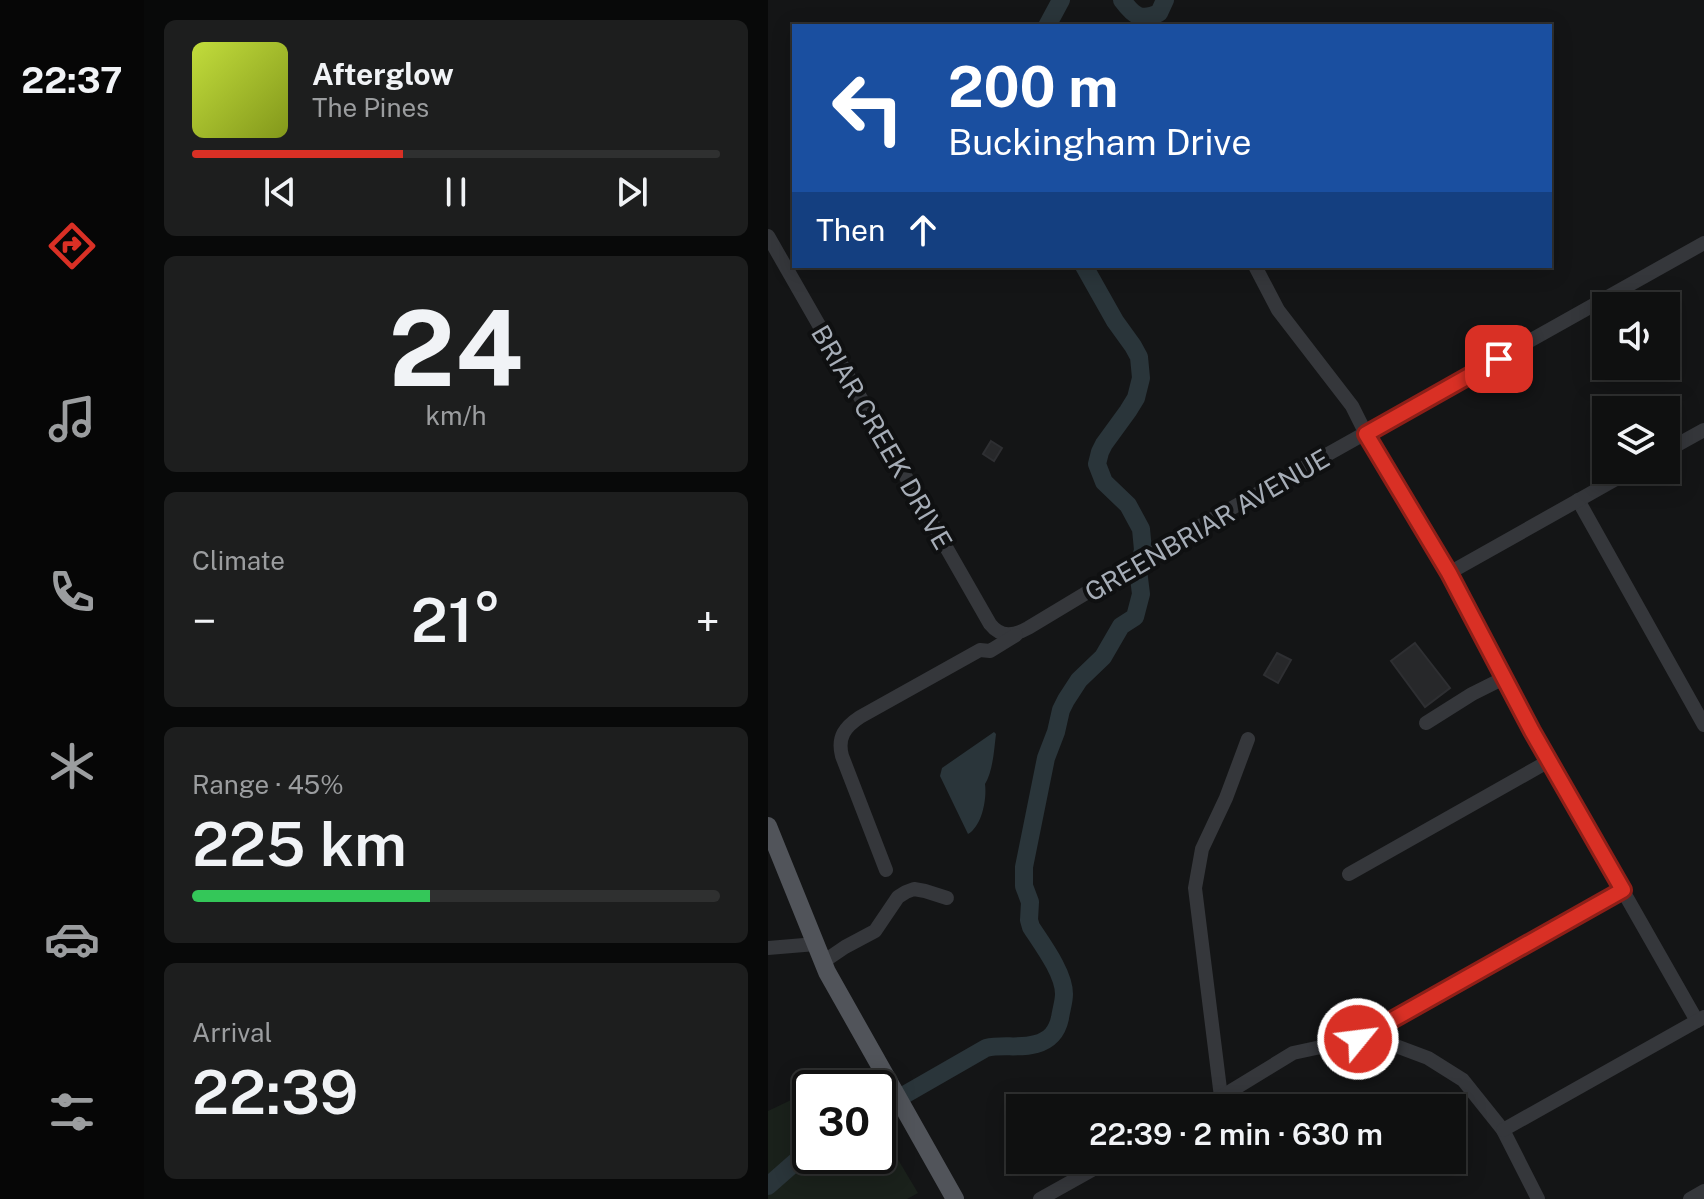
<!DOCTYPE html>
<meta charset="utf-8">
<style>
:root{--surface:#0f1010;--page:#1d1e1e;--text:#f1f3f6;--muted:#9b9d9f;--line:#2f3030;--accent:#d93025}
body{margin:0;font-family:"Public Sans",sans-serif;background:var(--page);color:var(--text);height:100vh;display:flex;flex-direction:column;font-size:30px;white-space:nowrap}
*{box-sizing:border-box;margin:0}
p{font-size:26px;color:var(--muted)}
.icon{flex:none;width:44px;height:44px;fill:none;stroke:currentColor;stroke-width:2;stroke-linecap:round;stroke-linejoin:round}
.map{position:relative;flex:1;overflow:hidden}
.side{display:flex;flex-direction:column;gap:20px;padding:20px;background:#080909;width:624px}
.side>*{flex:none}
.top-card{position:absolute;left:24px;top:24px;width:760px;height:244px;border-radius:0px;box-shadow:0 4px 20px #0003,0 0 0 2px var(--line);background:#1a4fa0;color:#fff;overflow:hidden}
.tools{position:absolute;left:824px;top:292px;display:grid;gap:16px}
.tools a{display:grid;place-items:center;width:88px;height:88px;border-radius:0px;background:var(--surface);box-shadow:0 4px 20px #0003,0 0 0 2px var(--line);font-size:40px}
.speed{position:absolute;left:24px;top:1070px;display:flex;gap:16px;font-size:40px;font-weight:700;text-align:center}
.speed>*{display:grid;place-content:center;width:104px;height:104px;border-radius:50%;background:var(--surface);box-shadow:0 4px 20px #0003,0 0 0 2px var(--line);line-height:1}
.speed .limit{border:4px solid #111;border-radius:12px;background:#fff;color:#111}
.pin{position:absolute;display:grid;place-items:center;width:68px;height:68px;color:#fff;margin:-34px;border-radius:16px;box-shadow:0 4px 12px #0006}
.me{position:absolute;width:88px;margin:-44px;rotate:61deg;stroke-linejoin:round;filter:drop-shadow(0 0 6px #0008)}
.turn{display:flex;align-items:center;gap:28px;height:168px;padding:0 24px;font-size:36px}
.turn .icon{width:104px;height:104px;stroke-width:2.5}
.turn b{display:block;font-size:56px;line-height:68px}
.then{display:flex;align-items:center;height:76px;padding:0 24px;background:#0003;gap:16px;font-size:30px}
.big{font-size:60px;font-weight:600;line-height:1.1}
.side .card{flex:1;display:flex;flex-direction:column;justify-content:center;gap:12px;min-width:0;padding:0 28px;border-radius:12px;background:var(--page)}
.side .dial{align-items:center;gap:0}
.dial b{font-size:104px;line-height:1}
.song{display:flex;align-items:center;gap:24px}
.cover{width:96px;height:96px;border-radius:12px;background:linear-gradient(135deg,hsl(70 70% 55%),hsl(70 70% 35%))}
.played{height:8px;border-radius:4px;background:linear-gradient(90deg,var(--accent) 40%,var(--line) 40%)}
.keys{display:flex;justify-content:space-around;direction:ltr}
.heat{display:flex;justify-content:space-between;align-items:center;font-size:44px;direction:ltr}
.charge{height:12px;border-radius:6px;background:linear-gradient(90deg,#34c759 45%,var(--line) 0)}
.trip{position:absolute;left:238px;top:1094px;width:460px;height:80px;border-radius:0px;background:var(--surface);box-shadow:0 4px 20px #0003,0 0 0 2px var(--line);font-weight:600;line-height:80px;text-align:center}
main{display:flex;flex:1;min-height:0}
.tabs{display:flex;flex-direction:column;width:144px;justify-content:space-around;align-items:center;background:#060606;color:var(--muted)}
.tabs .icon{width:56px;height:56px}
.tabs .selected{color:var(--accent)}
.tabs b{font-size:36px;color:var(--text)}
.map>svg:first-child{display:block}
.green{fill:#1a211b}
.water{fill:#2a353a}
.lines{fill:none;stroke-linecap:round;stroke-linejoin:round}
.river{stroke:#2a353a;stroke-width:18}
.building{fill:#27282a;stroke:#2e2f32;stroke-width:2}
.minor{stroke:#35373b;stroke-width:14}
.major{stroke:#51545a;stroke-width:18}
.route-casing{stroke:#8d1f18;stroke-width:20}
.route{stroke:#d93025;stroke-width:14}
.labels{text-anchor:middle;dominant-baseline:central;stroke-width:8;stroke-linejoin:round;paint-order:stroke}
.street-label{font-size:26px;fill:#a6adb7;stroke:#0f1011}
</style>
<main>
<nav class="tabs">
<b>22:37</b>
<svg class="icon selected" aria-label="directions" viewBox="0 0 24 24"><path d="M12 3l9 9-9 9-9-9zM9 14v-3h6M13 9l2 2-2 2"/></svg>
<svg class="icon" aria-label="music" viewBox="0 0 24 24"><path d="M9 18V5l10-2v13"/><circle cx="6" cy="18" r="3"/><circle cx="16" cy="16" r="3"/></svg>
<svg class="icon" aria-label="phone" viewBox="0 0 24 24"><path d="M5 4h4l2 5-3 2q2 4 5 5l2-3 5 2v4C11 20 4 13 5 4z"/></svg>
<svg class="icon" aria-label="climate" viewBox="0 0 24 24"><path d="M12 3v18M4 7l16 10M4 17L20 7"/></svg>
<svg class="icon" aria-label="car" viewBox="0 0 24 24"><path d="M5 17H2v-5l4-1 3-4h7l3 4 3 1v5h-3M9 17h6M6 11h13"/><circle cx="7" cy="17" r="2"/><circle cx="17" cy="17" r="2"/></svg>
<svg class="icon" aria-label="filters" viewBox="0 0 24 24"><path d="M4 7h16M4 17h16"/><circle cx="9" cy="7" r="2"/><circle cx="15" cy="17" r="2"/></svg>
</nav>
<section class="side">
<div class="card">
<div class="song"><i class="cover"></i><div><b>Afterglow</b><p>The Pines</p></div></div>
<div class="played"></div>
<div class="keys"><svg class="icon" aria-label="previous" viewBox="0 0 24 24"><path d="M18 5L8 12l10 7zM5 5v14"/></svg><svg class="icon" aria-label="pause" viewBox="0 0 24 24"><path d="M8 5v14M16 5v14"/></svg><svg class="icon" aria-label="next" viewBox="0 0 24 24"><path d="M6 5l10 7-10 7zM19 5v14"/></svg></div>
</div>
<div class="card dial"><b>24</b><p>km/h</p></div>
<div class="card"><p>Climate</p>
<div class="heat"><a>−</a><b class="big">21°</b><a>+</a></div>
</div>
<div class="card"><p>Range · 45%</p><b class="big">225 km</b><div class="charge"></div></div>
<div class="card"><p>Arrival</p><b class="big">22:39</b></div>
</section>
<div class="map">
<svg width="936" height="1199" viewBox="0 0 936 1199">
<rect width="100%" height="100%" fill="#141516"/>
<polygon class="green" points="42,1091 42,1156 110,1156 110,1126 150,1193 139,1199 0,1199 0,1111"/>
<path class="water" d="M226,732L228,734C226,750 225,771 217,784C219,799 214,826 200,834L172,776L174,768Z"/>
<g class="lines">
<g class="river">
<path d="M354,0C366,16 372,21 391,13L397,0"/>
<polyline points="279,26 293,0"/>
<path d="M110,1110L218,1048C235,1044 251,1049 268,1044C282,1040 289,1032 292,1018C293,1010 296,1002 296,994C296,973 274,944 263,927L261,920L262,902L256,886V867L278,758L288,732L293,710L298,700L311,680L335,657L353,626L367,617L373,594L370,570L375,550L373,529L360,505L336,482L329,464L332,452L336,444L360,411L368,398L373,378L371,357L365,346L347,321L316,266"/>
<polyline points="0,1186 42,1149"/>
</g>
</g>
<g class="building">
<polygon points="223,441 234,448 226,461 215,454"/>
<polygon points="647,643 682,688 657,707 623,661"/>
<polygon points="509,653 523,660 510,683 496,675"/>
</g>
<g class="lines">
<g class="minor">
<path d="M0,236L222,624C233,638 246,636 260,628L398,545L936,243"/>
<polyline points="487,266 510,310 584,406 598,434 681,573 764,731 929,1021"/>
<polyline points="898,451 936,430"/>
<polyline points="810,500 936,725"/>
<polyline points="681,573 864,470"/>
<polyline points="658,723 704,694 736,678"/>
<path d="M118,870L74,756C69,737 77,727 92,717L212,650L222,651L248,635"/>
<polyline points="581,874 781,761"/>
<polyline points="0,948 48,944"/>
<polyline points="55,962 77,947 107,931 130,897 138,892 146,889 157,891 179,898"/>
<polyline points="590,1039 855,890"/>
<polyline points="453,1097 427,888 434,849 458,798 480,739"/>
<polyline points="435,1108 525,1053 590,1039 628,1046 660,1058 695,1080 735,1130 770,1199"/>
<polyline points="735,1130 936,1017"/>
<polyline points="272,1199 342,1160"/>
<polyline points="922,1199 936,1191"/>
</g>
<polyline class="major" points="0,826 59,972 187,1199"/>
</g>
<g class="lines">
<g class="route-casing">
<polyline id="route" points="590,1039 855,890 764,731 681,573 598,434 731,359"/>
</g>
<use href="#route" class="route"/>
</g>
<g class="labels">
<g class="street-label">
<text transform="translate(114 437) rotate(60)">BRIAR CREEK DRIVE</text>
<text transform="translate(439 525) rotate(-30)">GREENBRIAR AVENUE</text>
</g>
</g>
</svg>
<div class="tools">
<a><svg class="icon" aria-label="sound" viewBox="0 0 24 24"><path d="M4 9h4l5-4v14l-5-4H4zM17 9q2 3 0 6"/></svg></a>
<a><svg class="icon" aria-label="layers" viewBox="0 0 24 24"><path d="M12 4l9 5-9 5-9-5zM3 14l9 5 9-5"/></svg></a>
</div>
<div class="speed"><div class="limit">30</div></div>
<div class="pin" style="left:731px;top:359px;background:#d93025"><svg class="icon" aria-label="arrive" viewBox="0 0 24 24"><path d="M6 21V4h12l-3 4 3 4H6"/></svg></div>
<svg class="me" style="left:590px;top:1039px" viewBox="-20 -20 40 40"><circle r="17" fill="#d93025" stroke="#fff" stroke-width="3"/><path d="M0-11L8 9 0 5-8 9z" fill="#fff"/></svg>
<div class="trip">22:39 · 2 min · 630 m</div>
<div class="top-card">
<div class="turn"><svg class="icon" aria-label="left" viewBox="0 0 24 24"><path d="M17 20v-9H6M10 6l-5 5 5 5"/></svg><div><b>200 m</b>Buckingham Drive</div></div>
<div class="then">Then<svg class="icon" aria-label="ahead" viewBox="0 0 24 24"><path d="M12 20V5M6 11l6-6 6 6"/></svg></div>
</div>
</div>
</main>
